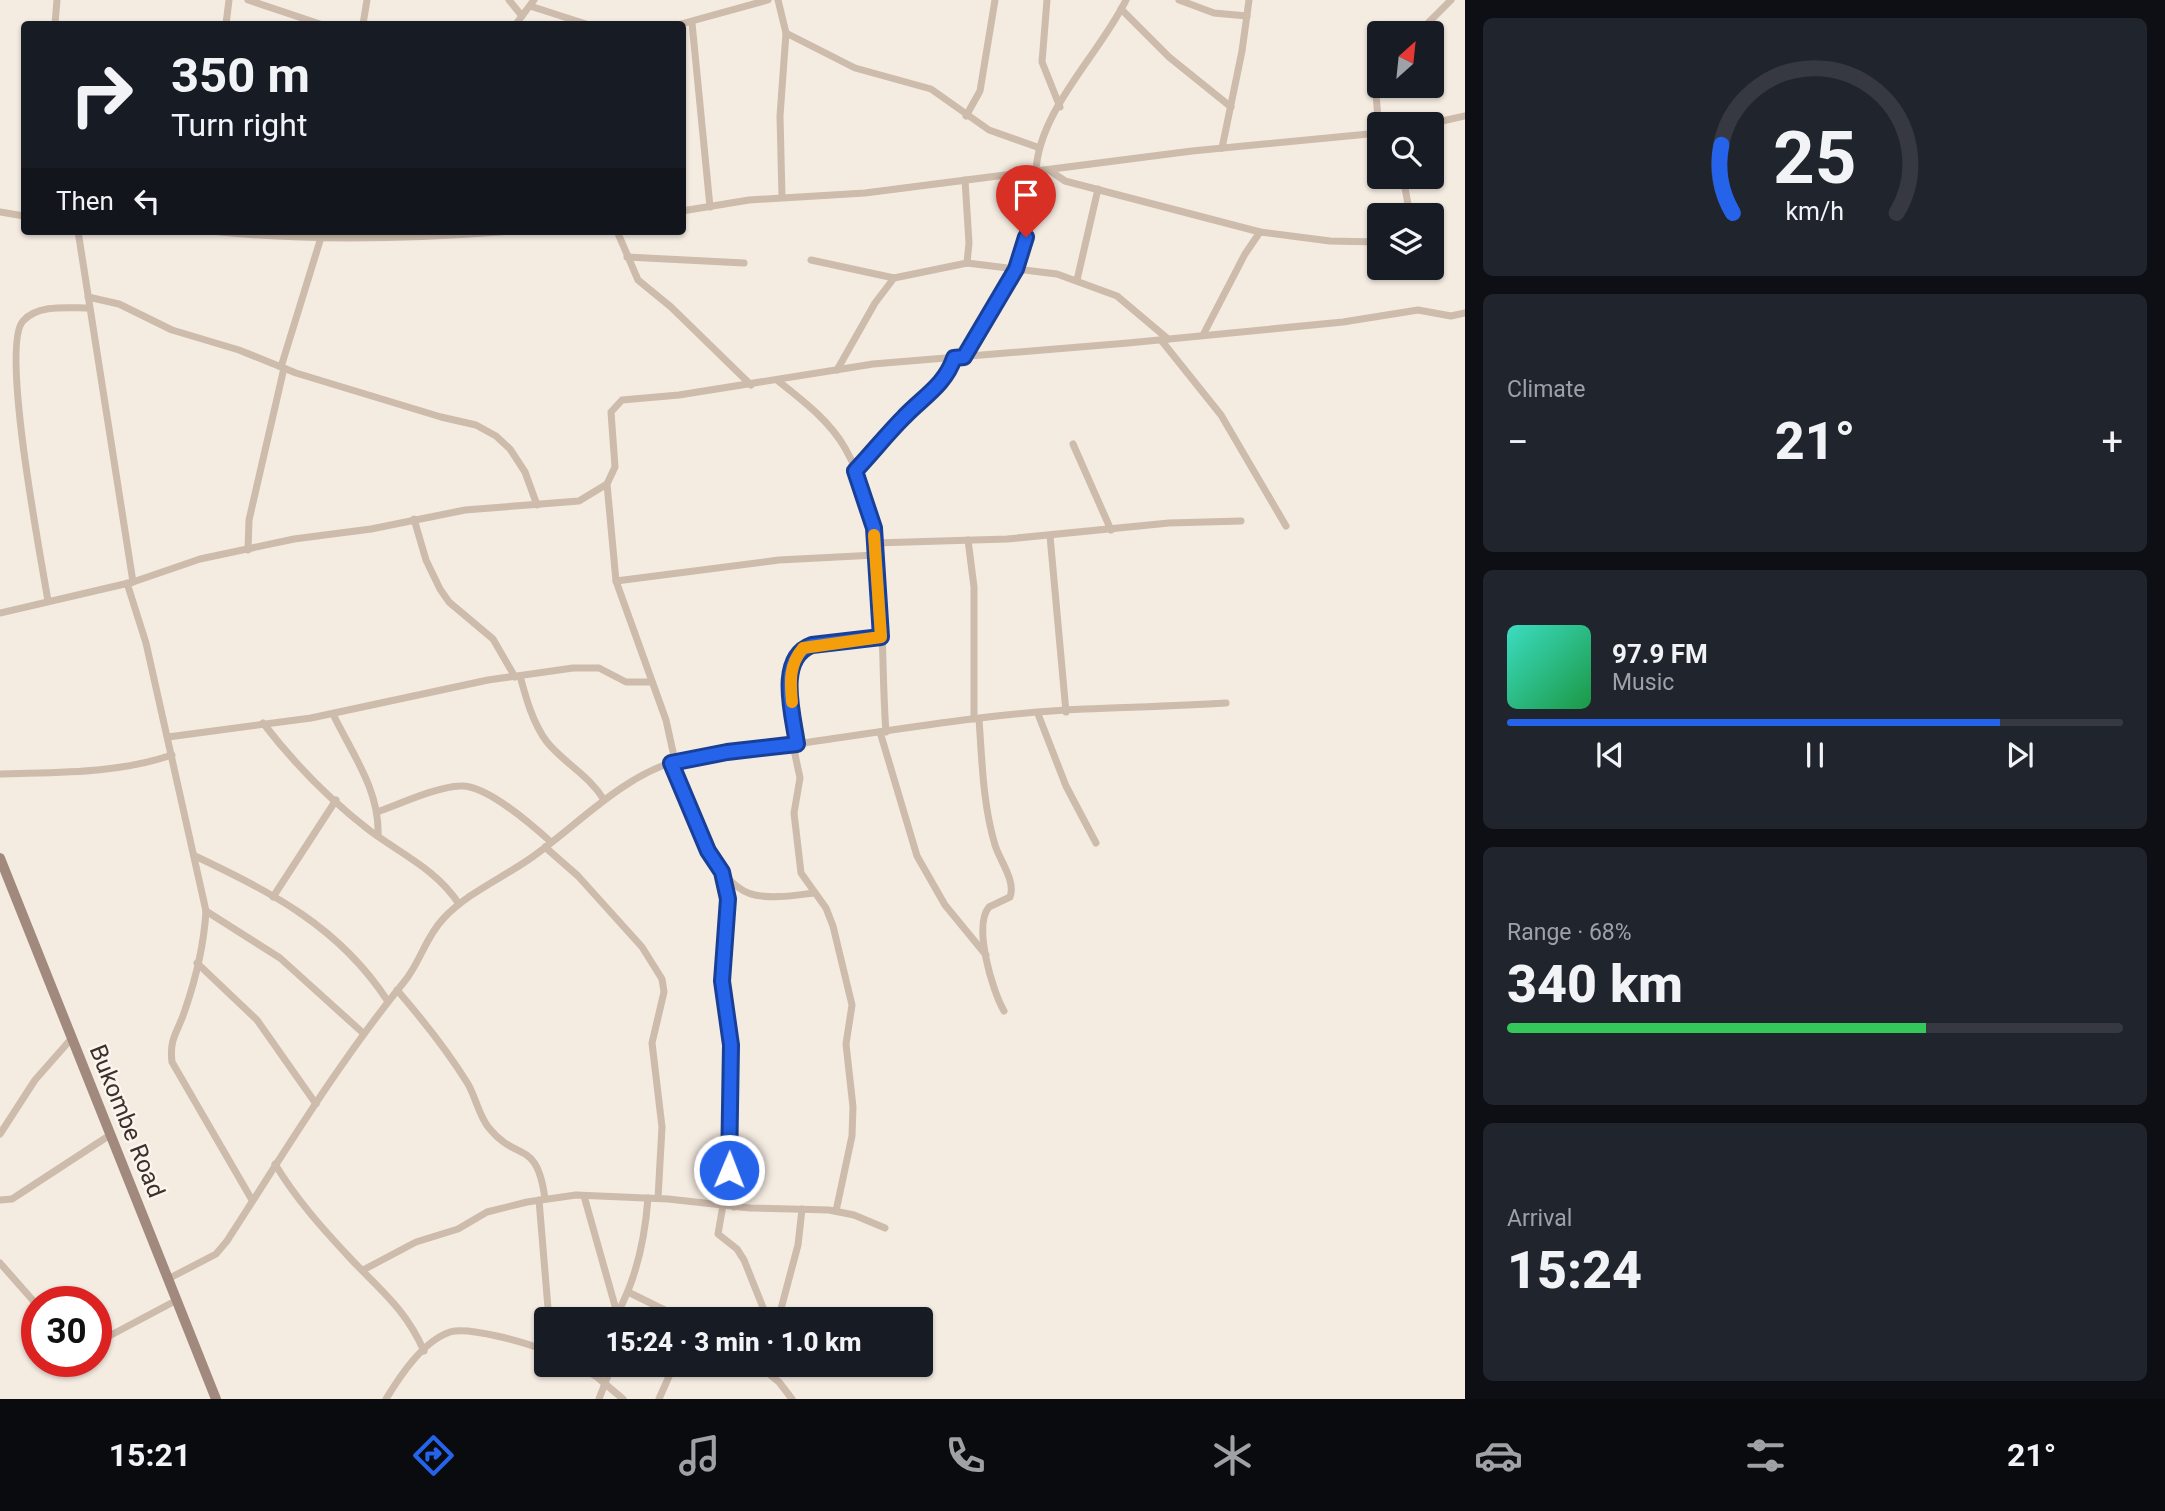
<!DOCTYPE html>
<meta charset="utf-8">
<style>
:root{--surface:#171b24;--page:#20242c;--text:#f1f3f6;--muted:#9ea1a6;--line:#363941;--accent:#2563eb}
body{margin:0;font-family:Roboto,sans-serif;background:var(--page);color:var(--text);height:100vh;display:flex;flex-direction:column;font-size:26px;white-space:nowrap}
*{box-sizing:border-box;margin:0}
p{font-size:23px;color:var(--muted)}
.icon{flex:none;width:38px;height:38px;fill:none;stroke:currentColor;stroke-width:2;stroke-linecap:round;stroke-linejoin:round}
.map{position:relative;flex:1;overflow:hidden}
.panel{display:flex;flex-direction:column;gap:18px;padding:18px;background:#0d0f14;width:700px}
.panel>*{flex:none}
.hud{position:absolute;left:21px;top:21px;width:665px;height:214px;border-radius:7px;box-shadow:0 2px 5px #0004;background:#171b24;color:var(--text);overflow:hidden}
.needle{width:46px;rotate:27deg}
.controls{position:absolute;left:1367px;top:21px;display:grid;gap:14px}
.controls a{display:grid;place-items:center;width:77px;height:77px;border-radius:7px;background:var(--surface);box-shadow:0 2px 5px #0004;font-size:35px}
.speed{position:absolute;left:21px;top:1286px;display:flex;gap:14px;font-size:35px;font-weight:700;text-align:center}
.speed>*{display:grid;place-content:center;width:91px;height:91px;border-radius:50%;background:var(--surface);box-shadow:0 2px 5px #0004;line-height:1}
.speed .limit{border:10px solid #d22;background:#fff;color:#111}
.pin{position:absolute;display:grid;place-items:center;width:60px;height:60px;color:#fff;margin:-72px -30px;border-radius:50% 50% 50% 0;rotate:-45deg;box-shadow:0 0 7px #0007}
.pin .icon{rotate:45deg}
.me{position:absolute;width:77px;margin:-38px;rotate:1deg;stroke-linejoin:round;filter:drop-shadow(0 0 5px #0008)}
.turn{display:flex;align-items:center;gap:24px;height:147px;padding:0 35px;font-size:32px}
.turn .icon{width:91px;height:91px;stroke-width:2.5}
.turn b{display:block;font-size:49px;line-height:60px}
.then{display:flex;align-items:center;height:66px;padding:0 35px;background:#0003;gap:14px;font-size:26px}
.big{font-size:52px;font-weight:800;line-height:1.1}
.panel .tile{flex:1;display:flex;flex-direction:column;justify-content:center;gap:10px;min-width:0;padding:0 24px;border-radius:10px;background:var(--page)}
.panel .dial{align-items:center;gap:0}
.dial svg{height:182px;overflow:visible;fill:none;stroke:var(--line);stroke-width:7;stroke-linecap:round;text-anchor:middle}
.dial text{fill:var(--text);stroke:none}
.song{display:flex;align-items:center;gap:21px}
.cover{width:84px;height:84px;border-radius:10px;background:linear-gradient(135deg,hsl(170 70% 55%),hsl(140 70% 35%))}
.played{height:7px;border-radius:4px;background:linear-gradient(90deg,var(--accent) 80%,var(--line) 80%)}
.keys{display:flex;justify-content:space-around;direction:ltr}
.heat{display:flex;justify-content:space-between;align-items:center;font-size:38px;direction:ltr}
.charge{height:10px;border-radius:5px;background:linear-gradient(90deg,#34c759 68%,var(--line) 0)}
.trip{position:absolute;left:534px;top:1307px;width:399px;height:70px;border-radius:7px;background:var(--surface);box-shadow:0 2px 5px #0004;font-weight:800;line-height:70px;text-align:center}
.menu{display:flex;height:112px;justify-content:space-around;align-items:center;background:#090b0e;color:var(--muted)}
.menu .icon{width:49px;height:49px}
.menu .selected{color:var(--accent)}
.menu b{font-size:32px;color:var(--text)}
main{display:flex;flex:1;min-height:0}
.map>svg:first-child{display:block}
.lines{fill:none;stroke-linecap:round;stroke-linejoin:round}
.minor{stroke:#cdbbac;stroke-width:7}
.secondary{stroke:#a18a7d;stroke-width:10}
.route-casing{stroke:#184099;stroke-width:18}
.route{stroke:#2563eb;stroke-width:12}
.slow{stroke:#f59e0b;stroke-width:12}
.labels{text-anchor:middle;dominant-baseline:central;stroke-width:5;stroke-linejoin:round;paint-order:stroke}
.street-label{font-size:24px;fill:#3b302b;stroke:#fbf5ee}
</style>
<main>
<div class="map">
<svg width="1465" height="1399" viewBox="0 0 1465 1399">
<rect width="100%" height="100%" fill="#f4ebe1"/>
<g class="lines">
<g class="minor">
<polyline points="248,0 320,24"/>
<polyline points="509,0 522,16"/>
<polyline points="778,0 786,33 780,116 782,197"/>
<polyline points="1047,0 1042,62 1060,107"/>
<polyline points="1179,0 1214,13 1247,16"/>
<polyline points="530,6 586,24"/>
<polyline points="1121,9 1169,57 1231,107"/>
<polyline points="692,23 710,207"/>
<polyline points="55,24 57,0"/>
<polyline points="226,24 229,0"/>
<polyline points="363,24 367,0"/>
<polyline points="516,24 534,0"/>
<polyline points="681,24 768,0"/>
<polyline points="786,33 855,68 931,89 989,130 1037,147"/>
<polyline points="1418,33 1451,0"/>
<polyline points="966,116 980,91 995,0"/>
<polyline points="1429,124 1465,116"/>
<polyline points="1379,133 1375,80 1379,70"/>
<polyline points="1222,148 1242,51 1249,0"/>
<polyline points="1049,170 1065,181 1260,232 1330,241 1379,242"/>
<path d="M1036,171C1039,110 1099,55 1126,0"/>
<polyline points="1403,177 1410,215"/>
<polyline points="965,180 969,243 967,263"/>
<polyline points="682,211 749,200 865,193 1192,151 1379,133"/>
<polyline points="0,212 24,216"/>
<polyline points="78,231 133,582"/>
<path d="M211,231C312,242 413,239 514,231"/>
<polyline points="617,231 638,280 671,307 751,385"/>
<polyline points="627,257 744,263"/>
<polyline points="811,260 894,278"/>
<polyline points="1077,280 1098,189"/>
<polyline points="88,297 119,304 172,330 239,350 296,373 441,417 476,425 496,436 510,449 525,472 537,505"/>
<polyline points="1203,335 1245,254 1260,232"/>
<polyline points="1161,340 1221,415 1286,526"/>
<path d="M964,357C1003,292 1037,253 1025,173"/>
<polyline points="281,367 323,231"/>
<polyline points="837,370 875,303 894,278 967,263 1057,274 1117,296 1168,339"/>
<path d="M777,380C802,400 829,420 845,448C890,525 879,644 886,732"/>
<polyline points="1073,444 1111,530"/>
<path d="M855,471C871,453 887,434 904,416C923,397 945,385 954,358"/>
<polyline points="607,484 616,581 666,720 675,761"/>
<polyline points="414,519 426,560 440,589 449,602 493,639 515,677"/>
<polyline points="1050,536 1066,712"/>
<polyline points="968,540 974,587 974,719"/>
<polyline points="875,543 1007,539 1169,523 1241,521"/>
<polyline points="248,550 249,520 284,368"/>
<polyline points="616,581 779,560 876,555"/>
<path d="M127,583L146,643L206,911C204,944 196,978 185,1010C178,1032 169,1038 172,1062L252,1200"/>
<path d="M48,601C41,558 0,346 23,321C38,304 68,308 89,308"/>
<polyline points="0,613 133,582 200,559 294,539 371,529 465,510 579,501 607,484 615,467 611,412 622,400 679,395 873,364 1128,343 1343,322 1418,310 1451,316 1465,313"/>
<path d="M520,676C526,698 533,724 547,742C565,764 589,775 604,800"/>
<path d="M333,714C352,754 380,790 378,836"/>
<polyline points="1038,714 1066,786 1096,843"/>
<path d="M979,719C982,761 983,805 995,845C1000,861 1016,881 1010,897L989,907C973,926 992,990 1004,1011"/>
<path d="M263,723C293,762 330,800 369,830C401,854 436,869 459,904"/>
<polyline points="880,732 917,856 945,905 986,955"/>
<polyline points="168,737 311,718 488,680 573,668 599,668 626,682 651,682"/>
<path d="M797,744C793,715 776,658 812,644L881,637"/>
<polyline points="793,745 800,778 794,813 801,873 826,908 833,926 852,1005 846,1044 853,1107 852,1136 836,1211"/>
<path d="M671,763C687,799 712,887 755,895C774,899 796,895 814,893"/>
<path d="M0,774C59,772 115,774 172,755"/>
<path d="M377,812C400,804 436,787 460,786C486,784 532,825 551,842"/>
<polyline points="545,847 578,876 642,947 662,979 664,992 652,1043 662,1127 658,1198"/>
<path d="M195,856C273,893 339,927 387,1000"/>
<polyline points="722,872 728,899 722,981 731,1045 729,1170 734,1207"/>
<polyline points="273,897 336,800"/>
<polyline points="206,911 280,958 363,1033"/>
<polyline points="197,963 257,1020 316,1104"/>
<path d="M397,990C423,1020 447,1050 468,1084C476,1098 479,1116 489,1128C517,1163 537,1138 545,1199"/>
<polyline points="0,1134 35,1080 72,1038"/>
<path d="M275,1164C296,1199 322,1228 350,1258C380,1290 405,1308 424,1351"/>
<polyline points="584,1196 619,1320"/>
<polyline points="0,1200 12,1199 110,1135"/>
<polyline points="539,1200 549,1320"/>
<polyline points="723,1205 718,1234 737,1249 744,1260 768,1320"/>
<polyline points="0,1263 37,1305"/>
<polyline points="363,1270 416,1242 458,1229 487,1212 527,1202 576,1195 668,1199 750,1208 829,1210 854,1215 885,1228"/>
<path d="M168,1279L216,1254L227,1241C284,1153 338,1063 404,982C420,963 425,938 443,919C466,894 500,879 528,860C576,827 619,778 676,761C719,748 766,749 810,742C901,729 993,713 1085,709C1132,707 1179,706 1226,703"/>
<polyline points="628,1292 685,1320"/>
<path d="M618,1312C637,1277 645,1238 648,1198"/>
<polyline points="778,1320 798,1245 802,1209"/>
<polyline points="96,1343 177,1300"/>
<polyline points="576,1365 597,1377 623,1399"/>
<polyline points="758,1365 779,1382 792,1399"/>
<path d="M386,1399C400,1376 423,1341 450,1332C469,1326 527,1343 546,1351"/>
<polyline points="599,1399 612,1365"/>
<polyline points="659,1399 674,1365"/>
</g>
<polyline class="secondary" points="0,858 216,1399"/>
</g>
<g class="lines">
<g class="route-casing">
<path id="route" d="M729,1170L731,1045L722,981L728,899L722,872L708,851L671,763L727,752L797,744C793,715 776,658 812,645L881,637L874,528L855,471C872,453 887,434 904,417C923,397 945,385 954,358L964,357L1016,269L1026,237"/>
</g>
<use href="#route" class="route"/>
<path class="slow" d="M792,702C790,681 789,665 803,648L881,637L874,535"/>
</g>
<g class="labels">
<g class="street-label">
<text transform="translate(127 1121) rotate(68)">Bukombe Road</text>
</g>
</g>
</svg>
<div class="controls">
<a><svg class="needle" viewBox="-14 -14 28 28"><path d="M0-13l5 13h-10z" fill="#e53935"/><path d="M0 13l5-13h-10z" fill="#9ea1a6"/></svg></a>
<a><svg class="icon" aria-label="search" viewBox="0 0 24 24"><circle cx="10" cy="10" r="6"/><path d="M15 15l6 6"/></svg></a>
<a><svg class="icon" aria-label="layers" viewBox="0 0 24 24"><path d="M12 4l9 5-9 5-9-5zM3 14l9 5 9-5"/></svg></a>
</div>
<div class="speed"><div class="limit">30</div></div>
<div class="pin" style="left:1026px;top:237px;background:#d93025"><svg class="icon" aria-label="arrive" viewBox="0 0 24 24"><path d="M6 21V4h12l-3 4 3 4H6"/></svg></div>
<svg class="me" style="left:729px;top:1170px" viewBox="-20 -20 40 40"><circle r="17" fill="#2563eb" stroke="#fff" stroke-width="3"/><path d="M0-11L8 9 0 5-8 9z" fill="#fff"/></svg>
<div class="trip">15:24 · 3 min · 1.0 km</div>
<div class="hud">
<div class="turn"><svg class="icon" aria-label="right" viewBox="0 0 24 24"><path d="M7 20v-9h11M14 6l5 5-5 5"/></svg><div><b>350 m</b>Turn right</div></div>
<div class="then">Then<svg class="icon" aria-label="left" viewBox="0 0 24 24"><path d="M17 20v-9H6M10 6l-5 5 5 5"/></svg></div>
</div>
</div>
<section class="panel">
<div class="tile dial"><svg viewBox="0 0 100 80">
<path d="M14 69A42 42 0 1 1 86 69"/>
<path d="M14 69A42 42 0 0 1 9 39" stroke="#2563eb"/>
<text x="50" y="56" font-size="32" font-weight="700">25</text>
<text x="50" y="72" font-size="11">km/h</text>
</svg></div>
<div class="tile"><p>Climate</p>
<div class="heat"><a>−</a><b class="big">21°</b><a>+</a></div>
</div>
<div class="tile">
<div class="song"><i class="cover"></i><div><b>97.9 FM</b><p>Music</p></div></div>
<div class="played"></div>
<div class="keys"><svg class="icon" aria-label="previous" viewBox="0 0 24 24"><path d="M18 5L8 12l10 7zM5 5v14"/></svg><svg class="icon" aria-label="pause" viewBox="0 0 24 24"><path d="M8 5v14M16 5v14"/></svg><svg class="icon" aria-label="next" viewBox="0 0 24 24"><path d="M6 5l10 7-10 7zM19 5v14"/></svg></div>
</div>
<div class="tile"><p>Range · 68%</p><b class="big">340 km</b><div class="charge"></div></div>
<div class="tile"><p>Arrival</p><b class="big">15:24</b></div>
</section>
</main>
<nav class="menu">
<b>15:21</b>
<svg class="icon selected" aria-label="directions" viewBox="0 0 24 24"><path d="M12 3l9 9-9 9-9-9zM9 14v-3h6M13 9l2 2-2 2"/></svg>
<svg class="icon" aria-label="music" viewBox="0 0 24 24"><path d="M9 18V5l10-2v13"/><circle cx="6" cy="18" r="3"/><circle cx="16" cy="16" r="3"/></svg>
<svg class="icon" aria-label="phone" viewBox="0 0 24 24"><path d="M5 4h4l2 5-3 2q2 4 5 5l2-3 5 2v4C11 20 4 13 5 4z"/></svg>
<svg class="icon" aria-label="climate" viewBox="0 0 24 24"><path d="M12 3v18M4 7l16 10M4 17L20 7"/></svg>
<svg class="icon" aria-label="car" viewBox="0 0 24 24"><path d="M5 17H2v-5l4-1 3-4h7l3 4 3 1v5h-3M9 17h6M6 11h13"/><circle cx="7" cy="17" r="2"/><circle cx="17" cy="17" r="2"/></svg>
<svg class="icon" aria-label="filters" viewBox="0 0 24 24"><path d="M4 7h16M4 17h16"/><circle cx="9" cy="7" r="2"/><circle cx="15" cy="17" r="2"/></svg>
<b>21°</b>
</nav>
